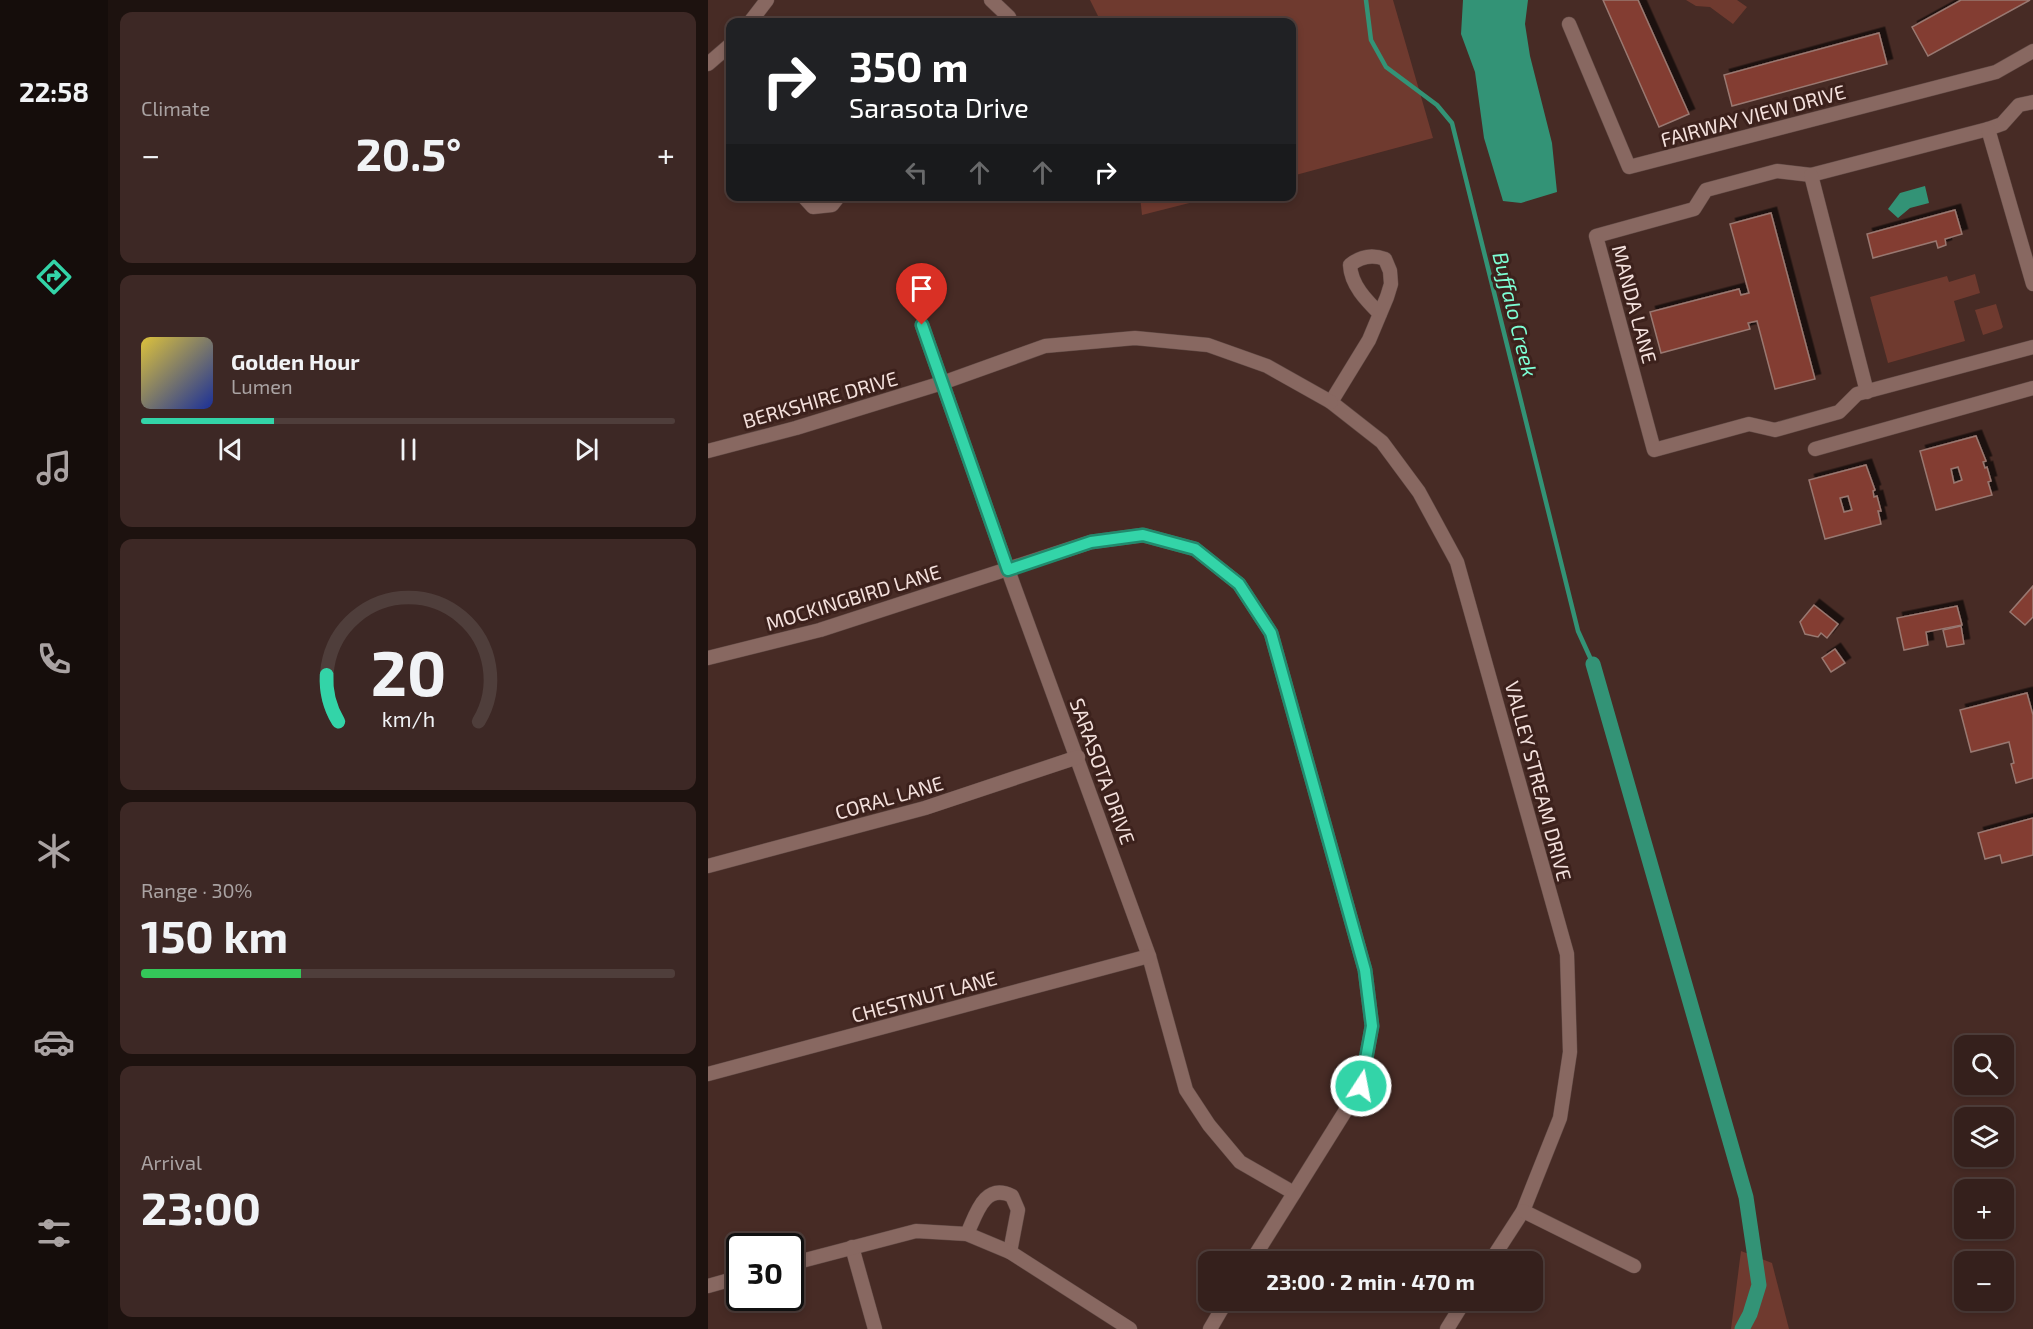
<!DOCTYPE html>
<meta charset="utf-8">
<style>
:root{--surface:#35201c;--page:#3d2825;--text:#f1f3f6;--muted:#aaa3a3;--line:#4f3e3b;--accent:#33d4a8}
body{margin:0;font-family:"Exo 2",sans-serif;background:var(--page);color:var(--text);height:100vh;display:flex;flex-direction:column;font-size:22px;white-space:nowrap}
*{box-sizing:border-box;margin:0}
p{font-size:20px;color:var(--muted)}
.icon{flex:none;width:33px;height:33px;fill:none;stroke:currentColor;stroke-width:2;stroke-linecap:round;stroke-linejoin:round}
.map{position:relative;flex:1;overflow:hidden}
.side{display:flex;flex-direction:column;gap:12px;padding:12px;background:#1d120f;width:600px}
.side>*{flex:none}
.banner{position:absolute;left:18px;top:18px;width:570px;height:183px;border-radius:12px;box-shadow:0 3px 9px #0003,0 0 0 2px var(--line);background:#202124;color:#fff;overflow:hidden}
.controls{position:absolute;left:1246px;top:1035px;display:grid;gap:12px}
.controls a{display:grid;place-items:center;width:60px;height:60px;border-radius:12px;background:var(--surface);box-shadow:0 3px 9px #0003,0 0 0 2px var(--line);font-size:30px}
.speed{position:absolute;left:18px;top:1233px;display:flex;gap:12px;font-size:30px;font-weight:700;text-align:center}
.speed>*{display:grid;place-content:center;width:78px;height:78px;border-radius:50%;background:var(--surface);box-shadow:0 3px 9px #0003,0 0 0 2px var(--line);line-height:1}
.speed .limit{border:3px solid #111;border-radius:9px;background:#fff;color:#111}
.pin{position:absolute;display:grid;place-items:center;width:51px;height:51px;color:#fff;margin:-62px -26px;border-radius:50% 50% 50% 0;rotate:-45deg;box-shadow:0 0 6px #0007}
.pin .icon{rotate:45deg}
.me{position:absolute;width:66px;margin:-33px;rotate:11deg;stroke-linejoin:round;filter:drop-shadow(0 0 4px #0008)}
.turn{display:flex;align-items:center;gap:21px;height:126px;padding:0 24px;font-size:27px}
.turn .icon{width:78px;height:78px;stroke-width:2.5}
.turn b{display:block;font-size:42px;line-height:51px}
.lanes{display:flex;align-items:center;height:57px;padding:0 24px;background:#0003;justify-content:center;gap:30px;direction:ltr}
.lanes .off{opacity:.35}
.big{font-size:45px;font-weight:700;line-height:1.1}
.side .card{flex:1;display:flex;flex-direction:column;justify-content:center;gap:9px;min-width:0;padding:0 21px;border-radius:12px;background:var(--page)}
.side .dial{align-items:center;gap:0}
.dial svg{height:156px;overflow:visible;fill:none;stroke:var(--line);stroke-width:7;stroke-linecap:round;text-anchor:middle}
.dial text{fill:var(--text);stroke:none}
.song{display:flex;align-items:center;gap:18px}
.cover{width:72px;height:72px;border-radius:9px;background:linear-gradient(135deg,hsl(50 70% 55%),hsl(230 70% 35%))}
.played{height:6px;border-radius:3px;background:linear-gradient(90deg,var(--accent) 25%,var(--line) 25%)}
.keys{display:flex;justify-content:space-around;direction:ltr}
.heat{display:flex;justify-content:space-between;align-items:center;font-size:33px;direction:ltr}
.charge{height:9px;border-radius:4px;background:linear-gradient(90deg,#34c759 30%,var(--line) 0)}
.trip{position:absolute;left:490px;top:1251px;width:345px;height:60px;border-radius:12px;background:var(--surface);box-shadow:0 3px 9px #0003,0 0 0 2px var(--line);font-weight:700;line-height:60px;text-align:center}
main{display:flex;flex:1;min-height:0}
.tab-bar{display:flex;flex-direction:column;width:108px;justify-content:space-around;align-items:center;background:#150d0b;color:var(--muted)}
.tab-bar .icon{width:42px;height:42px}
.tab-bar .active{color:var(--accent)}
.tab-bar b{font-size:27px;color:var(--text)}
.map>svg:first-child{display:block}
.green{fill:#6f3a2f}
.water{fill:#339376}
.lines{fill:none;stroke-linecap:round;stroke-linejoin:round}
.stream{stroke:#339376;stroke-width:4.5}
.canal{stroke:#339376;stroke-width:15}
.building{fill:#833d30;stroke:#997871;stroke-width:1.5;fill-rule:evenodd;filter:url(#shadow)}
.minor-casing{stroke:#604944;stroke-width:15}
.minor{stroke:#886861;stroke-width:14}
.route-casing{stroke:#218a6d;stroke-width:15}
.route{stroke:#33d4a8;stroke-width:10}
.labels{text-anchor:middle;dominant-baseline:central;stroke-width:6;stroke-linejoin:round;paint-order:stroke}
.street-label{font-size:20px;fill:#f4e1dd;stroke:#3c211c}
.water-label{font-size:21px;font-style:italic;fill:#7dfed4;stroke:#3c211c}
</style>
<main>
<nav class="tab-bar">
<b>22:58</b>
<svg class="icon active" aria-label="directions" viewBox="0 0 24 24"><path d="M12 3l9 9-9 9-9-9zM9 14v-3h6M13 9l2 2-2 2"/></svg>
<svg class="icon" aria-label="music" viewBox="0 0 24 24"><path d="M9 18V5l10-2v13"/><circle cx="6" cy="18" r="3"/><circle cx="16" cy="16" r="3"/></svg>
<svg class="icon" aria-label="phone" viewBox="0 0 24 24"><path d="M5 4h4l2 5-3 2q2 4 5 5l2-3 5 2v4C11 20 4 13 5 4z"/></svg>
<svg class="icon" aria-label="climate" viewBox="0 0 24 24"><path d="M12 3v18M4 7l16 10M4 17L20 7"/></svg>
<svg class="icon" aria-label="car" viewBox="0 0 24 24"><path d="M5 17H2v-5l4-1 3-4h7l3 4 3 1v5h-3M9 17h6M6 11h13"/><circle cx="7" cy="17" r="2"/><circle cx="17" cy="17" r="2"/></svg>
<svg class="icon" aria-label="filters" viewBox="0 0 24 24"><path d="M4 7h16M4 17h16"/><circle cx="9" cy="7" r="2"/><circle cx="15" cy="17" r="2"/></svg>
</nav>
<section class="side">
<div class="card"><p>Climate</p>
<div class="heat"><a>−</a><b class="big">20.5°</b><a>+</a></div>
</div>
<div class="card">
<div class="song"><i class="cover"></i><div><b>Golden Hour</b><p>Lumen</p></div></div>
<div class="played"></div>
<div class="keys"><svg class="icon" aria-label="previous" viewBox="0 0 24 24"><path d="M18 5L8 12l10 7zM5 5v14"/></svg><svg class="icon" aria-label="pause" viewBox="0 0 24 24"><path d="M8 5v14M16 5v14"/></svg><svg class="icon" aria-label="next" viewBox="0 0 24 24"><path d="M6 5l10 7-10 7zM19 5v14"/></svg></div>
</div>
<div class="card dial"><svg viewBox="0 0 100 80">
<path d="M14 69A42 42 0 1 1 86 69"/>
<path d="M14 69A42 42 0 0 1 8 45" stroke="#33d4a8"/>
<text x="50" y="56" font-size="32" font-weight="700">20</text>
<text x="50" y="72" font-size="11">km/h</text>
</svg></div>
<div class="card"><p>Range · 30%</p><b class="big">150 km</b><div class="charge"></div></div>
<div class="card"><p>Arrival</p><b class="big">23:00</b></div>
</section>
<div class="map">
<svg width="1325" height="1329" viewBox="0 0 1325 1329">
<defs>
<filter id="shadow"><feDropShadow dx="5.5" dy="-5.5" stdDeviation="0" flood-color="#0009"/></filter>
</defs>
<rect width="100%" height="100%" fill="#472b25"/>
<g class="green">
<polygon points="382,0 685,0 725,138 584,176 584,22 393,22"/>
<polygon points="978,0 1029,0 1039,7 1025,24 1002,7 988,6"/>
<polygon points="432,196 505,196 505,197 434,215"/>
<polygon points="1267,274 1272,293 1246,301 1257,341 1180,363 1162,297 1239,276 1241,282"/>
<polygon points="1288,304 1295,327 1293,329 1275,335 1267,310"/>
<polygon points="1033,1251 1064,1263 1081,1329 1023,1329"/>
</g>
<g class="water">
<polygon points="755,0 820,0 817,24 822,56 844,143 849,192 813,203 795,201 776,138 767,72 753,34"/>
<polygon points="1217,186 1221,203 1202,208 1190,218 1180,209 1192,193"/>
</g>
<g class="lines">
<polyline class="stream" points="658,0 663,40 678,67 729,105 744,123 870,631 885,664"/>
<polyline class="canal" points="885,664 1038,1197 1051,1285 1042,1314 1034,1329"/>
</g>
<g class="building">
<polygon points="895,0 930,0 981,114 951,127"/>
<polygon points="1253,0 1322,0 1220,56 1204,27"/>
<polygon points="1171,33 1179,64 1024,106 1016,75"/>
<polygon points="1247,210 1254,234 1237,239 1238,245 1230,248 1228,241 1165,258 1159,234"/>
<polygon points="1063,213 1107,379 1067,389 1049,321 1040,323 1042,329 953,353 942,312 1031,289 1033,295 1041,293 1022,224"/>
<path d="M1268,436L1278,461L1275,462L1277,468L1279,467L1283,481L1280,482L1284,495L1228,510L1212,451ZM1250,467L1254,480L1246,483L1243,469Z"/>
<path d="M1158,465L1167,490L1165,491L1166,497L1169,496L1173,511H1170L1173,524L1117,539L1101,480ZM1140,496L1144,510L1136,512L1132,498Z"/>
<polygon points="1325,586 1325,617 1317,625 1302,612"/>
<polygon points="1106,605 1130,624 1119,638 1113,633 1110,637 1097,634 1092,622"/>
<polygon points="1249,606 1254,625 1218,632 1220,645 1196,650 1189,618"/>
<polygon points="1253,626 1256,644 1239,647 1235,630"/>
<polygon points="1127,649 1137,663 1123,672 1114,658"/>
<polygon points="1319,693 1325,715 1325,778 1308,783 1303,764 1306,763 1301,742 1263,752 1252,710"/>
<polygon points="1325,818 1325,855 1294,863 1292,855 1277,859 1270,833"/>
</g>
<g class="lines">
<g class="minor-casing">
<g id="minor">
<polyline points="283,0 301,17 303,22"/>
<polyline points="42,22 59,0"/>
<polyline points="861,24 921,167 1288,72 1325,51"/>
<polyline points="0,64 22,45"/>
<polyline points="1325,102 1311,105 1294,124 1280,129 1103,175 1069,171 998,190 986,209 888,236 946,450 1041,424 1067,430 1131,412 1149,394 1325,347"/>
<polyline points="1280,129 1325,284"/>
<polyline points="1103,175 1159,392"/>
<polyline points="95,196 105,207 124,205 131,196"/>
<path d="M672,314C658,300 643,285 642,265C653,256 664,254 677,259L682,271L683,284L679,297L661,340L623,402L674,442L711,492L749,562L859,954L862,1052L852,1118L815,1211L782,1262"/>
<polyline points="214,325 300,570 441,956 478,1090 501,1125 532,1162 586,1193"/>
<polyline points="1107,449 1325,388"/>
<polyline points="0,451 88,428 234,383 337,346 427,338 500,345 559,366 623,402"/>
<polyline points="0,658 112,630 383,542 435,535 487,549 531,584 563,633 657,970 664,1026 653,1086 543,1262"/>
<polyline points="0,866 217,808 370,757"/>
<polyline points="0,1074 441,956"/>
<polyline points="815,1211 926,1266"/>
<path d="M259,1234C268,1215 276,1182 304,1196L310,1210L302,1252"/>
<polyline points="144,1247 167,1329"/>
<polyline points="82,1264 208,1231 259,1234 302,1252 422,1329"/>
<polyline points="0,1286 32,1277"/>
<polyline points="502,1329 519,1300"/>
<polyline points="739,1329 757,1300"/>
</g>
</g>
<use href="#minor" class="minor"/>
</g>
<g class="lines">
<g class="route-casing">
<polyline id="route" points="214,325 300,570 383,542 435,535 487,549 531,584 563,633 657,970 664,1026 653,1086"/>
</g>
<use href="#route" class="route"/>
</g>
<g class="labels">
<g class="street-label">
<text transform="translate(1045 115) rotate(-15)">FAIRWAY VIEW DRIVE</text>
<text transform="translate(927 304) rotate(75)">MANDA LANE</text>
<text transform="translate(112 399) rotate(-16)">BERKSHIRE DRIVE</text>
<text transform="translate(145 597) rotate(-17)">MOCKINGBIRD LANE</text>
<text transform="translate(395 771) rotate(70)">SARASOTA DRIVE</text>
<text transform="translate(831 781) rotate(75)">VALLEY STREAM DRIVE</text>
<text transform="translate(181 797) rotate(-16)">CORAL LANE</text>
<text transform="translate(216 996) rotate(-15)">CHESTNUT LANE</text>
</g>
<g class="water-label">
<text transform="translate(808 314) rotate(76)">Buffalo Creek</text>
</g>
</g>
</svg>
<div class="controls">
<a><svg class="icon" aria-label="search" viewBox="0 0 24 24"><circle cx="10" cy="10" r="6"/><path d="M15 15l6 6"/></svg></a>
<a><svg class="icon" aria-label="layers" viewBox="0 0 24 24"><path d="M12 4l9 5-9 5-9-5zM3 14l9 5 9-5"/></svg></a>
<a>+</a>
<a>−</a>
</div>
<div class="speed"><div class="limit">30</div></div>
<div class="pin" style="left:214px;top:325px;background:#d93025"><svg class="icon" aria-label="arrive" viewBox="0 0 24 24"><path d="M6 21V4h12l-3 4 3 4H6"/></svg></div>
<svg class="me" style="left:653px;top:1086px" viewBox="-20 -20 40 40"><circle r="17" fill="#33d4a8" stroke="#fff" stroke-width="3"/><path d="M0-11L8 9 0 5-8 9z" fill="#fff"/></svg>
<div class="trip">23:00 · 2 min · 470 m</div>
<div class="banner">
<div class="turn"><svg class="icon" aria-label="right" viewBox="0 0 24 24"><path d="M7 20v-9h11M14 6l5 5-5 5"/></svg><div><b>350 m</b>Sarasota Drive</div></div>
<div class="lanes"><svg class="icon off" aria-label="left" viewBox="0 0 24 24"><path d="M17 20v-9H6M10 6l-5 5 5 5"/></svg><svg class="icon off" aria-label="ahead" viewBox="0 0 24 24"><path d="M12 20V5M6 11l6-6 6 6"/></svg><svg class="icon off" aria-label="ahead" viewBox="0 0 24 24"><path d="M12 20V5M6 11l6-6 6 6"/></svg><svg class="icon" aria-label="right" viewBox="0 0 24 24"><path d="M7 20v-9h11M14 6l5 5-5 5"/></svg></div>
</div>
</div>
</main>
